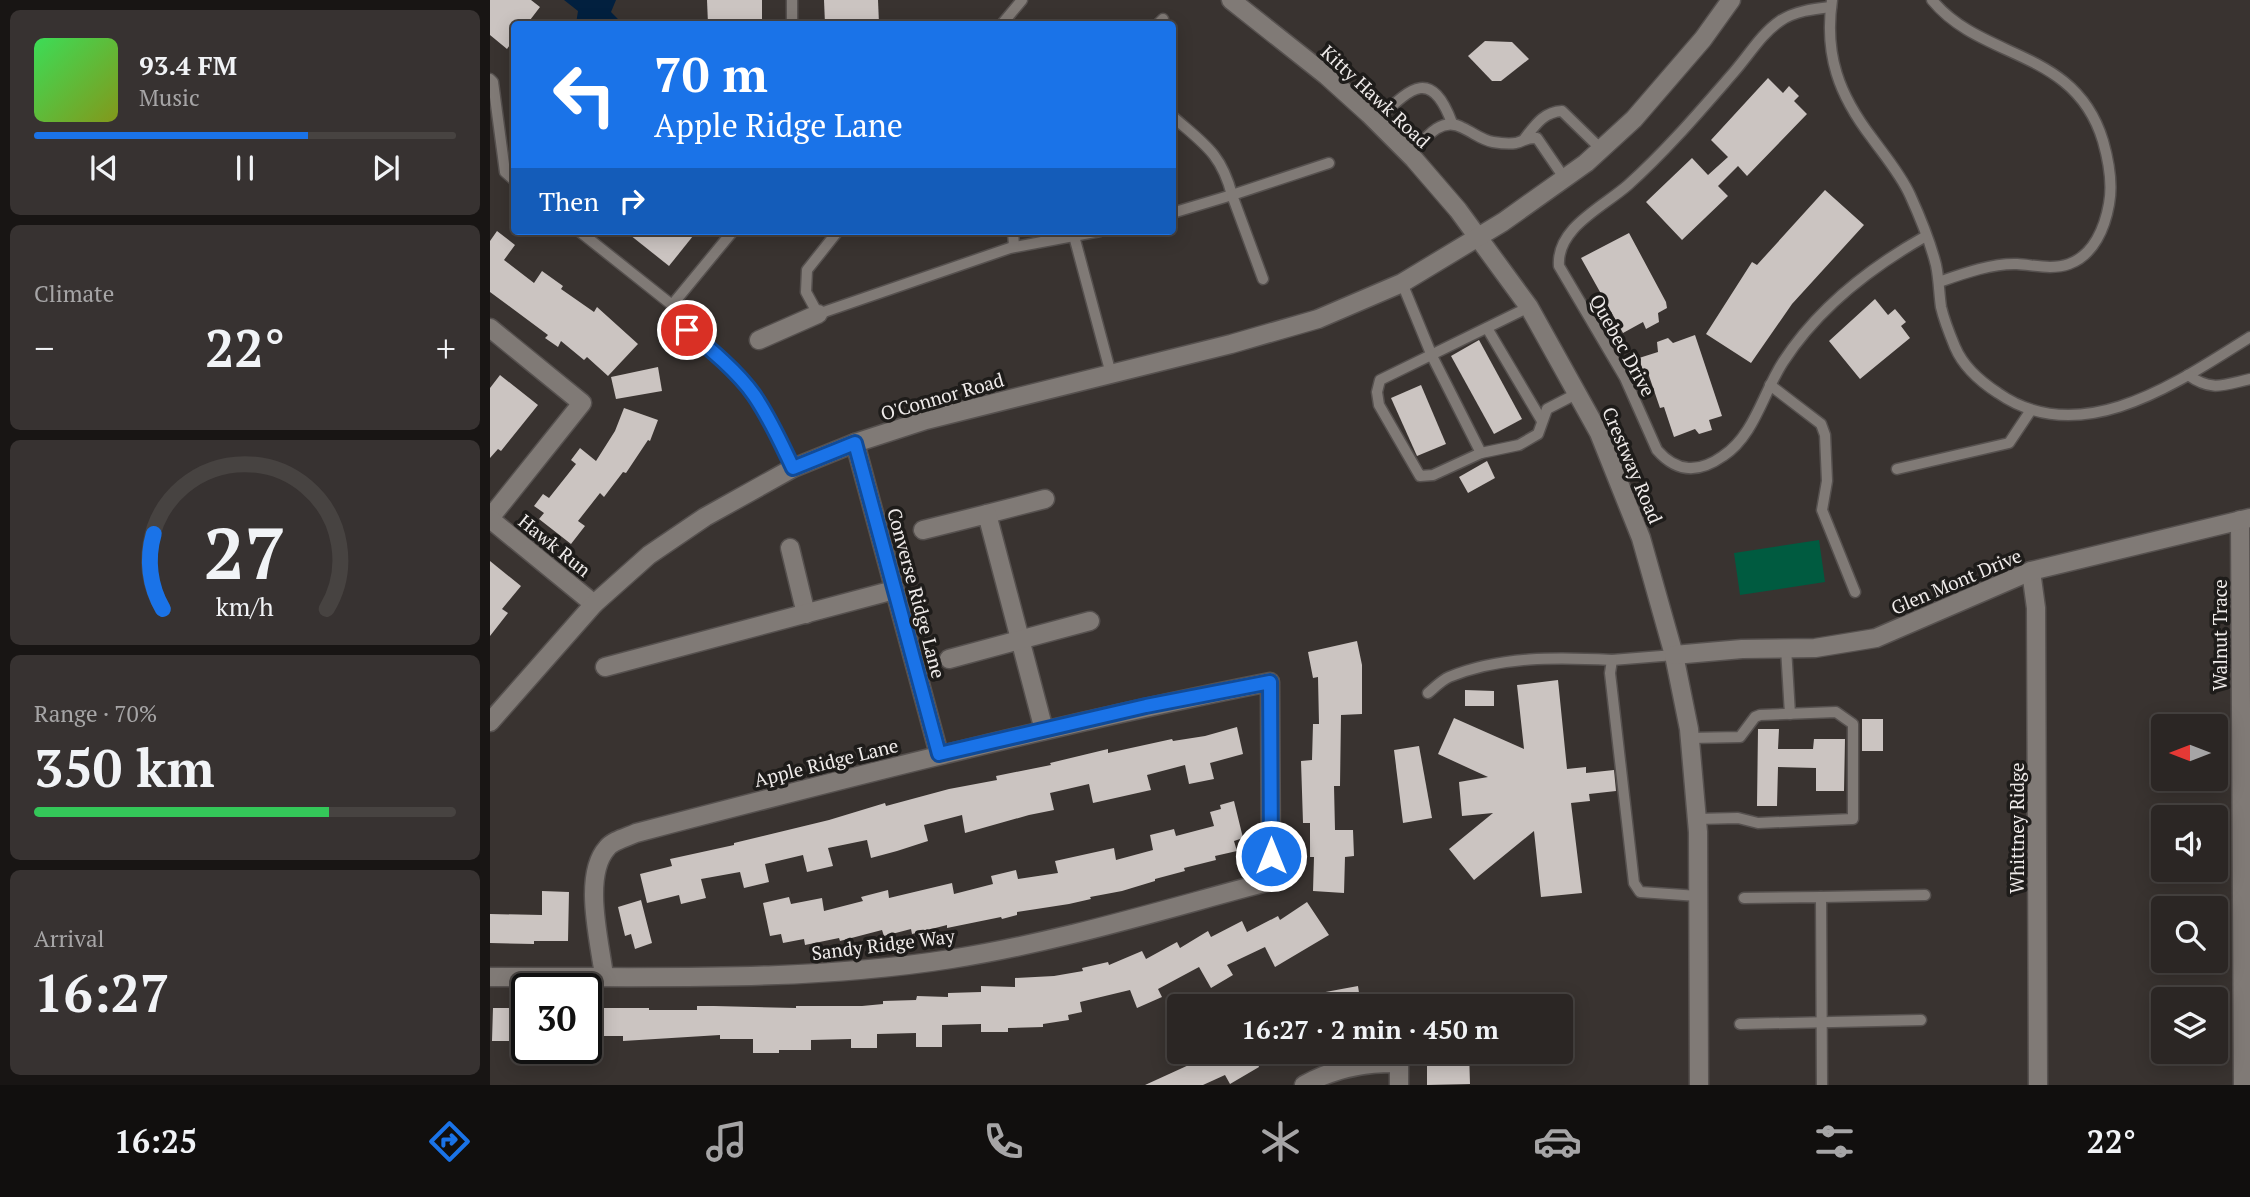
<!DOCTYPE html>
<meta charset="utf-8">
<style>
:root{--surface:#2b2624;--page:#373231;--text:#f1f3f6;--muted:#a6a5a6;--line:#474341;--accent:#1a73e8}
body{margin:0;font-family:"PT Serif",serif;background:var(--page);color:var(--text);height:100vh;display:flex;flex-direction:column;font-size:26px;white-space:nowrap}
*{box-sizing:border-box;margin:0}
p{font-size:23px;color:var(--muted)}
.icon{flex:none;width:38px;height:38px;fill:none;stroke:currentColor;stroke-width:2;stroke-linecap:round;stroke-linejoin:round}
.map{position:relative;flex:1;overflow:hidden}
.panel{display:flex;flex-direction:column;gap:10px;padding:10px;background:#181514;width:490px}
.panel>*{flex:none}
.top-card{position:absolute;left:21px;top:21px;width:665px;height:214px;border-radius:7px;box-shadow:0 4px 18px #0003,0 0 0 2px var(--line);background:#1a73e8;color:#fff;overflow:hidden}
.needle{width:46px;rotate:270deg}
.tools{position:absolute;left:1661px;top:714px;display:grid;gap:14px}
.tools a{display:grid;place-items:center;width:77px;height:77px;border-radius:7px;background:var(--surface);box-shadow:0 4px 18px #0003,0 0 0 2px var(--line);font-size:35px}
.speed{position:absolute;left:21px;top:973px;display:flex;gap:14px;font-size:35px;font-weight:700;text-align:center}
.speed>*{display:grid;place-content:center;width:91px;height:91px;border-radius:50%;background:var(--surface);box-shadow:0 4px 18px #0003,0 0 0 2px var(--line);line-height:1}
.speed .limit{border:4px solid #111;border-radius:10px;background:#fff;color:#111}
.pin{position:absolute;display:grid;place-items:center;width:60px;height:60px;color:#fff;margin:-30px;border:4px solid #fff;border-radius:50%;box-shadow:0 2px 7px #0007}
.me{position:absolute;width:77px;margin:-38px;rotate:0deg;stroke-linejoin:round;filter:drop-shadow(0 0 5px #0008)}
.turn{display:flex;align-items:center;gap:24px;height:147px;padding:0 28px;font-size:32px}
.turn .icon{width:91px;height:91px;stroke-width:2.5}
.turn b{display:block;font-size:49px;line-height:60px}
.then{display:flex;align-items:center;height:66px;padding:0 28px;background:#0003;gap:14px;font-size:26px}
.big{font-size:52px;font-weight:700;line-height:1.1}
.panel .tile{flex:1;display:flex;flex-direction:column;justify-content:center;gap:10px;min-width:0;padding:0 24px;border-radius:10px;background:var(--page)}
.panel .dial{align-items:center;gap:0}
.dial svg{height:182px;overflow:visible;fill:none;stroke:var(--line);stroke-width:7;stroke-linecap:round;text-anchor:middle}
.dial text{fill:var(--text);stroke:none}
.song{display:flex;align-items:center;gap:21px}
.cover{width:84px;height:84px;border-radius:10px;background:linear-gradient(135deg,hsl(130 70% 55%),hsl(70 70% 35%))}
.played{height:7px;border-radius:4px;background:linear-gradient(90deg,var(--accent) 65%,var(--line) 65%)}
.keys{display:flex;justify-content:space-around;direction:ltr}
.heat{display:flex;justify-content:space-between;align-items:center;font-size:38px;direction:ltr}
.charge{height:10px;border-radius:5px;background:linear-gradient(90deg,#34c759 70%,var(--line) 0)}
.trip{position:absolute;left:677px;top:994px;width:406px;height:70px;border-radius:7px;background:var(--surface);box-shadow:0 4px 18px #0003,0 0 0 2px var(--line);font-weight:700;line-height:70px;text-align:center}
.dock{display:flex;height:112px;justify-content:space-around;align-items:center;background:#110f0e;color:var(--muted)}
.dock .icon{width:49px;height:49px}
.dock .active{color:var(--accent)}
.dock b{font-size:32px;color:var(--text)}
main{display:flex;flex:1;min-height:0}
.map>svg:first-child{display:block}
.green{fill:#005b40}
.water{fill:#02203f}
.building{fill:#cbc4c1}
.lines{fill:none;stroke-linecap:round;stroke-linejoin:round}
.lane-casing{stroke:#56514f;stroke-width:13}
.street-casing{stroke:#56514f;stroke-width:21}
.secondary-casing{stroke:#56514f;stroke-width:21}
.lane{stroke:#807a76;stroke-width:10}
.street{stroke:#807a76;stroke-width:18}
.secondary{stroke:#807a76;stroke-width:18}
.route-casing{stroke:#114b97;stroke-width:18}
.route{stroke:#1a73e8;stroke-width:12}
.labels{text-anchor:middle;dominant-baseline:central;stroke-width:7;stroke-linejoin:round;paint-order:stroke}
.street-label{font-size:19px;fill:#efebea;stroke:#1e1c1a}
</style>
<main>
<section class="panel">
<div class="tile">
<div class="song"><i class="cover"></i><div><b>93.4 FM</b><p>Music</p></div></div>
<div class="played"></div>
<div class="keys"><svg class="icon" aria-label="previous" viewBox="0 0 24 24"><path d="M18 5L8 12l10 7zM5 5v14"/></svg><svg class="icon" aria-label="pause" viewBox="0 0 24 24"><path d="M8 5v14M16 5v14"/></svg><svg class="icon" aria-label="next" viewBox="0 0 24 24"><path d="M6 5l10 7-10 7zM19 5v14"/></svg></div>
</div>
<div class="tile"><p>Climate</p>
<div class="heat"><a>−</a><b class="big">22°</b><a>+</a></div>
</div>
<div class="tile dial"><svg viewBox="0 0 100 80">
<path d="M14 69A42 42 0 1 1 86 69"/>
<path d="M14 69A42 42 0 0 1 10 36" stroke="#1a73e8"/>
<text x="50" y="56" font-size="32" font-weight="700">27</text>
<text x="50" y="72" font-size="11">km/h</text>
</svg></div>
<div class="tile"><p>Range · 70%</p><b class="big">350 km</b><div class="charge"></div></div>
<div class="tile"><p>Arrival</p><b class="big">16:27</b></div>
</section>
<div class="map">
<svg width="1760" height="1085" viewBox="0 0 1760 1085">
<rect width="100%" height="100%" fill="#393330"/>
<polygon class="green" points="1329,540 1335,582 1250,595 1244,553"/>
<polygon class="water" points="74,0 126,0 121,12 130,21 130,24 86,24 88,11"/>
<g class="building">
<polygon points="0,0 41,0 50,7 37,24 24,24 24,39 17,49 0,35"/>
<polygon points="217,0 272,0 272,24 218,24"/>
<polygon points="334,0 388,0 389,24 335,24"/>
<polygon points="995,41 1022,42 1039,59 1011,81 1002,81 978,56"/>
<polygon points="1278,78 1293,93 1299,86 1309,96 1304,101 1317,114 1257,176 1248,166 1228,186 1238,196 1192,240 1156,202 1202,158 1218,175 1238,157 1221,140"/>
<polygon points="1335,190 1374,225 1302,304 1261,363 1216,334 1262,262 1267,265"/>
<polygon points="7,231 25,245 14,260 44,283 52,271 73,286 71,289 104,312 107,307 148,344 118,376 97,357 94,360 71,341 68,347 55,338 58,335 0,292 0,241"/>
<polygon points="135,231 207,231 179,266"/>
<polygon points="1139,233 1176,302 1177,308 1168,313 1169,322 1156,329 1153,322 1133,333 1091,258"/>
<polygon points="1385,299 1398,315 1405,309 1416,322 1411,326 1420,338 1370,379 1339,341"/>
<polygon points="1205,335 1232,416 1219,420 1222,430 1209,434 1205,429 1184,437 1174,407 1170,408 1157,370 1153,371 1149,358 1168,352 1167,342 1178,338 1183,343"/>
<polygon points="989,340 1032,419 1004,434 961,356"/>
<polygon points="168,367 172,391 126,399 121,377"/>
<polygon points="10,375 48,405 11,451 8,449 0,458 0,388"/>
<polygon points="931,385 956,444 927,456 901,398"/>
<polygon points="134,408 168,420 160,441 158,440 136,473 133,472 114,497 110,493 88,521 95,526 81,544 49,519 54,513 44,506 53,494 59,498 86,464 81,460 90,448 106,461 125,431"/>
<polygon points="997,461 1005,478 978,493 969,477"/>
<polygon points="0,561 31,586 12,609 18,613 0,636"/>
<polygon points="867,641 872,665 872,714 851,715 850,786 844,786 845,830 863,830 864,856 855,857 854,893 823,891 824,857 820,857 820,823 813,823 811,761 822,760 823,724 829,724 828,677 823,678 818,652"/>
<polygon points="1068,680 1077,769 1096,767 1096,773 1124,770 1126,791 1099,794 1100,801 1081,803 1092,893 1051,897 1044,831 984,880 959,849 1003,813 972,816 969,782 998,777 948,754 964,718 1034,749 1027,685"/>
<polygon points="975,690 1004,691 1004,706 975,706"/>
<rect x="1372" y="719" width="21" height="32"/>
<polygon points="747,727 753,754 720,763 724,779 699,784 695,765 657,775 661,790 603,803 599,784 560,793 564,810 539,815 475,833 472,815 434,825 438,841 407,851 381,858 377,840 338,848 343,866 317,872 313,855 275,864 279,882 254,888 250,872 211,879 216,898 191,904 189,895 157,903 150,874 182,866 180,859 244,845 244,843 339,820 395,803 396,806 459,789 507,780 506,776 561,765 560,763 618,749 618,753 682,739 683,741 715,736"/>
<polygon points="1268,729 1289,729 1288,749 1323,749 1324,739 1355,739 1354,791 1326,791 1326,768 1288,767 1287,806 1267,806"/>
<polygon points="929,746 942,818 913,823 904,750"/>
<polygon points="744,801 753,838 744,841 747,851 725,856 726,860 694,868 695,871 665,879 665,881 632,891 600,897 601,899 579,904 527,912 527,915 512,919 511,917 457,928 457,925 422,934 421,929 394,936 392,930 350,941 349,938 315,945 314,939 293,943 291,934 280,936 273,903 299,897 301,904 332,898 334,911 373,901 371,897 398,890 399,898 462,883 464,894 503,884 501,876 526,870 528,879 568,873 565,861 624,848 626,860 663,850 660,835 684,829 686,836 724,826 720,812 731,809 730,805"/>
<polygon points="52,891 79,892 78,941 44,941 44,944 0,943 0,914 52,915"/>
<polygon points="151,900 162,943 145,949 141,934 135,936 128,907"/>
<polygon points="817,902 839,935 785,967 775,947 737,965 743,975 721,988 709,967 668,989 672,997 647,1008 640,990 590,1002 592,1012 578,1015 579,1020 553,1024 553,1027 518,1028 518,1032 491,1032 491,1024 452,1025 452,1047 426,1047 426,1033 387,1034 387,1048 361,1048 361,1039 321,1040 321,1050 289,1050 289,1053 263,1053 263,1039 230,1039 230,1035 133,1041 133,1036 100,1036 100,1008 159,1008 159,1010 207,1010 207,1006 224,1006 306,1008 306,1006 372,1006 393,1004 393,1001 426,1000 427,996 458,997 458,993 491,992 491,986 525,987 525,978 564,976 593,971 592,968 618,962 619,965 652,951 656,959 687,942 690,948 718,931 721,937 752,921 757,932 788,916 790,920"/>
<polygon points="868,986 871,1006 832,1006 830,993"/>
<polygon points="3,1008 37,1008 37,1036 29,1036 29,1041 2,1041"/>
<polygon points="708,1052 798,1052 768,1064 769,1067 740,1084 735,1075 713,1085 655,1085 701,1064 697,1056"/>
<polygon points="953,1052 979,1052 980,1084 937,1085 937,1066 953,1066"/>
</g>
<g class="lines">
<g class="lane-casing">
<g id="lane">
<polyline points="302,0 302,24"/>
<path d="M1342,0C1334,55 1349,95 1382,138C1395,156 1411,175 1420,195C1430,217 1440,241 1446,265C1449,279 1449,293 1451,307C1454,320 1460,335 1465,347C1473,366 1491,382 1508,393C1591,451 1688,382 1760,337"/>
<path d="M1442,0C1492,61 1585,48 1613,141C1619,162 1623,183 1619,204C1615,227 1604,255 1579,264C1562,270 1544,265 1527,264C1502,263 1472,274 1449,282"/>
<path d="M1341,7C1323,9 1305,11 1290,21C1271,34 1259,55 1244,72C1210,111 1177,150 1138,185C1113,207 1066,228 1069,266L1135,378L1167,450C1187,473 1209,473 1233,456C1264,436 1273,393 1293,362C1328,308 1381,267 1436,236"/>
<polyline points="512,24 532,0"/>
<polyline points="668,24 673,19"/>
<polyline points="0,79 3,82 15,172 24,180"/>
<path d="M682,116C714,144 731,153 742,195L682,213"/>
<path d="M886,121C918,91 940,64 962,123"/>
<path d="M1035,138C1046,124 1054,112 1072,111L1111,149"/>
<path d="M920,156C934,140 950,115 973,128C984,133 992,140 1003,142C1009,143 1020,144 1026,143C1034,141 1037,137 1047,138L1075,179"/>
<polyline points="89,231 182,305 197,330 216,346 262,392 279,418 303,468"/>
<polyline points="348,231 317,270 316,292 328,314 520,248 610,231"/>
<polyline points="523,231 524,247"/>
<polyline points="584,236 621,374"/>
<polyline points="773,279 742,195 839,163"/>
<polyline points="912,283 942,356 991,453 1029,445 1048,434 1057,409 1088,393"/>
<polyline points="182,305 243,231"/>
<polyline points="997,328 1052,421"/>
<path d="M1698,375C1722,392 1733,385 1760,379"/>
<polyline points="1280,385 1331,424 1335,435 1337,481 1332,510 1365,592"/>
<polyline points="991,453 943,475 930,476 889,405 887,392 890,380 1039,307"/>
<polyline points="1407,469 1519,443 1541,410"/>
<polyline points="1296,648 1300,714"/>
<polyline points="1184,655 1122,660 1120,673 1144,883 1150,892 1208,896"/>
<path d="M938,693C944,688 952,680 959,677C1010,656 1068,657 1122,660"/>
<polyline points="1200,738 1250,737 1265,717 1270,715 1346,712 1363,724 1363,819 1268,823 1248,818 1207,819"/>
<polyline points="1331,897 1435,895"/>
<polyline points="1254,898 1331,897 1332,1085"/>
<polyline points="1250,1024 1431,1020"/>
</g>
</g>
<g class="street-casing">
<g id="street">
<polyline points="0,328 92,403 0,518"/>
<polyline points="269,340 328,314"/>
<polyline points="365,443 449,754"/>
<polyline points="497,514 555,499"/>
<polyline points="0,519 104,604"/>
<polyline points="1750,520 1753,1085"/>
<polyline points="433,530 497,514 554,730"/>
<polyline points="300,548 316,614"/>
<polyline points="1541,571 1546,608 1548,1085"/>
<polyline points="459,659 600,621"/>
<polyline points="115,667 404,590"/>
<path d="M0,977C154,976 309,983 461,959C569,942 675,909 781,881L780,682C567,724 356,778 146,833C137,837 122,841 117,848C92,876 110,942 114,976"/>
<path d="M814,1085C844,1068 874,1062 909,1063V1085"/>
</g>
</g>
<g class="secondary-casing">
<g id="secondary">
<polyline points="741,0 837,76 879,114 924,159 968,210 1039,307 1109,433 1151,538 1184,655 1199,729 1208,832 1209,1085"/>
<polyline points="1184,655 1252,649 1325,648 1386,638 1541,571 1760,518"/>
<polyline points="0,722 104,604 159,555 215,517 303,468 365,443 436,420 741,344 828,319 912,283 1013,222 1096,163 1144,119 1213,39 1241,0"/>
</g>
</g>
<use href="#lane" class="lane"/>
<use href="#street" class="street"/>
<use href="#secondary" class="secondary"/>
</g>
<g class="lines">
<g class="route-casing">
<path id="route" d="M197,330C219,348 248,372 264,395C280,418 291,443 303,468L365,443L449,754L656,706L780,682L781,856"/>
</g>
<use href="#route" class="route"/>
</g>
<g class="labels">
<g class="street-label">
<text transform="translate(886 96) rotate(43)">Kitty Hawk Road</text>
<text transform="translate(1133 345) rotate(61)">Quebec Drive</text>
<text transform="translate(452 396) rotate(-16)">O'Connor Road</text>
<text transform="translate(1143 465) rotate(67)">Crestway Road</text>
<text transform="translate(65 545) rotate(39)">Hawk Run</text>
<text transform="translate(1466 581) rotate(-23)">Glen Mont Drive</text>
<text transform="translate(427 593) rotate(75)">Converse Ridge Lane</text>
<text transform="translate(1729 635) rotate(-90)">Walnut Trace</text>
<text transform="translate(336 762) rotate(-14)">Apple Ridge Lane</text>
<text transform="translate(1526 828) rotate(-90)">Whittney Ridge</text>
<text transform="translate(393 944) rotate(-7)">Sandy Ridge Way</text>
</g>
</g>
</svg>
<div class="tools">
<a><svg class="needle" viewBox="-14 -14 28 28"><path d="M0-13l5 13h-10z" fill="#e53935"/><path d="M0 13l5-13h-10z" fill="#a6a5a6"/></svg></a>
<a><svg class="icon" aria-label="sound" viewBox="0 0 24 24"><path d="M4 9h4l5-4v14l-5-4H4zM17 9q2 3 0 6"/></svg></a>
<a><svg class="icon" aria-label="search" viewBox="0 0 24 24"><circle cx="10" cy="10" r="6"/><path d="M15 15l6 6"/></svg></a>
<a><svg class="icon" aria-label="layers" viewBox="0 0 24 24"><path d="M12 4l9 5-9 5-9-5zM3 14l9 5 9-5"/></svg></a>
</div>
<div class="speed"><div class="limit">30</div></div>
<div class="pin" style="left:197px;top:330px;background:#d93025"><svg class="icon" aria-label="arrive" viewBox="0 0 24 24"><path d="M6 21V4h12l-3 4 3 4H6"/></svg></div>
<svg class="me" style="left:781px;top:856px" viewBox="-20 -20 40 40"><circle r="17" fill="#1a73e8" stroke="#fff" stroke-width="3"/><path d="M0-11L8 9 0 5-8 9z" fill="#fff"/></svg>
<div class="trip">16:27 · 2 min · 450 m</div>
<div class="top-card">
<div class="turn"><svg class="icon" aria-label="left" viewBox="0 0 24 24"><path d="M17 20v-9H6M10 6l-5 5 5 5"/></svg><div><b>70 m</b>Apple Ridge Lane</div></div>
<div class="then">Then<svg class="icon" aria-label="right" viewBox="0 0 24 24"><path d="M7 20v-9h11M14 6l5 5-5 5"/></svg></div>
</div>
</div>
</main>
<nav class="dock">
<b>16:25</b>
<svg class="icon active" aria-label="directions" viewBox="0 0 24 24"><path d="M12 3l9 9-9 9-9-9zM9 14v-3h6M13 9l2 2-2 2"/></svg>
<svg class="icon" aria-label="music" viewBox="0 0 24 24"><path d="M9 18V5l10-2v13"/><circle cx="6" cy="18" r="3"/><circle cx="16" cy="16" r="3"/></svg>
<svg class="icon" aria-label="phone" viewBox="0 0 24 24"><path d="M5 4h4l2 5-3 2q2 4 5 5l2-3 5 2v4C11 20 4 13 5 4z"/></svg>
<svg class="icon" aria-label="climate" viewBox="0 0 24 24"><path d="M12 3v18M4 7l16 10M4 17L20 7"/></svg>
<svg class="icon" aria-label="car" viewBox="0 0 24 24"><path d="M5 17H2v-5l4-1 3-4h7l3 4 3 1v5h-3M9 17h6M6 11h13"/><circle cx="7" cy="17" r="2"/><circle cx="17" cy="17" r="2"/></svg>
<svg class="icon" aria-label="filters" viewBox="0 0 24 24"><path d="M4 7h16M4 17h16"/><circle cx="9" cy="7" r="2"/><circle cx="15" cy="17" r="2"/></svg>
<b>22°</b>
</nav>
